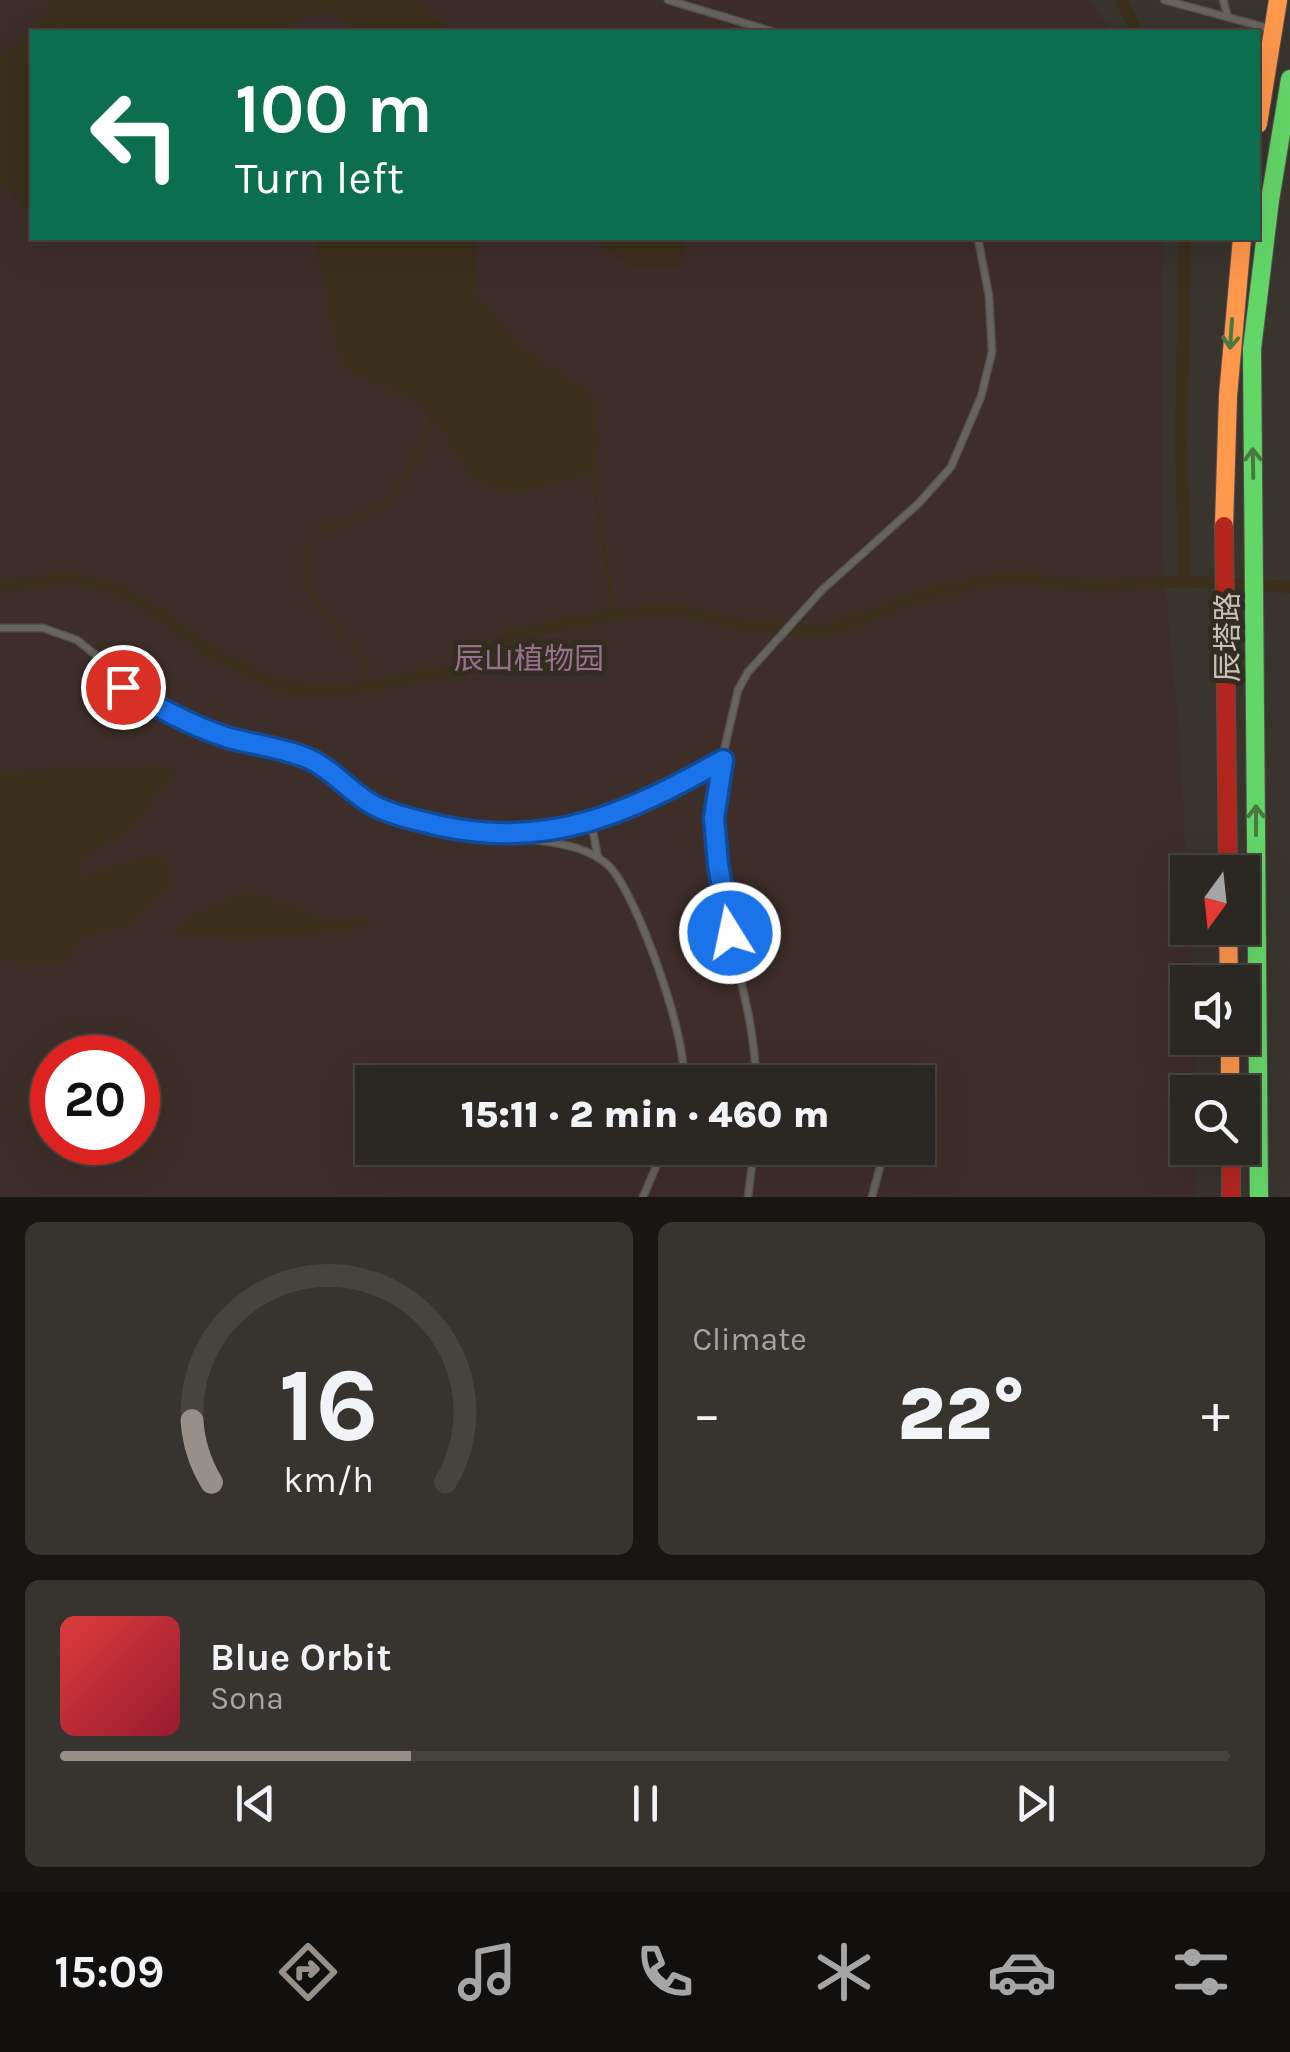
<!DOCTYPE html>
<meta charset="utf-8">
<style>
:root{--surface:#2b2722;--page:#37332f;--text:#f1f3f6;--muted:#a6a5a5;--line:#474440;--accent:#979088}
body{margin:0;font-family:Karla,"Noto Sans SC",sans-serif;background:var(--page);color:var(--text);height:100vh;display:flex;flex-direction:column;font-size:38px;white-space:nowrap}
*{box-sizing:border-box;margin:0}
p{font-size:32px;color:var(--muted)}
.icon{flex:none;width:55px;height:55px;fill:none;stroke:currentColor;stroke-width:2;stroke-linecap:round;stroke-linejoin:round}
.map{position:relative;height:1197px;overflow:hidden}
.side{display:flex;flex-direction:column;gap:25px;padding:25px;background:#181513;flex:1}
.side>*{flex:none}
.top-card{position:absolute;left:30px;top:30px;width:1230px;height:210px;border-radius:0px;box-shadow:0 10px 40px #0002,0 0 0 2px var(--line);background:#0b6e4f;color:#fff;overflow:hidden}
.needle{width:65px;rotate:195deg}
.buttons{position:absolute;left:1170px;top:855px;display:grid;gap:20px}
.buttons a{display:grid;place-items:center;width:90px;height:90px;border-radius:0px;background:var(--surface);box-shadow:0 10px 40px #0002,0 0 0 2px var(--line);font-size:50px}
.speed{position:absolute;left:30px;top:1035px;display:flex;gap:20px;font-size:50px;font-weight:700;text-align:center}
.speed>*{display:grid;place-content:center;width:130px;height:130px;border-radius:50%;background:var(--surface);box-shadow:0 10px 40px #0002,0 0 0 2px var(--line);line-height:1}
.speed .limit{border:15px solid #d22;background:#fff;color:#111}
.pin{position:absolute;display:grid;place-items:center;width:85px;height:85px;color:#fff;margin:-42px;border:5px solid #fff;border-radius:50%;box-shadow:0 2px 10px #0007}
.me{position:absolute;width:110px;margin:-55px;rotate:350deg;stroke-linejoin:round;filter:drop-shadow(0 0 8px #0008)}
.turn{display:flex;align-items:center;gap:35px;height:210px;padding:0 40px;font-size:45px}
.turn .icon{width:130px;height:130px;stroke-width:2.5}
.turn b{display:block;font-size:70px;line-height:85px}
.big{font-size:75px;font-weight:800;line-height:1.1}
.side .tile{flex:1;display:flex;flex-direction:column;justify-content:center;gap:15px;min-width:0;padding:0 35px;border-radius:15px;background:var(--page)}
.side .dial{align-items:center;gap:0}
.dial svg{height:260px;overflow:visible;fill:none;stroke:var(--line);stroke-width:7;stroke-linecap:round;text-anchor:middle}
.dial text{fill:var(--text);stroke:none}
.song{display:flex;align-items:center;gap:30px}
.cover{width:120px;height:120px;border-radius:15px;background:linear-gradient(135deg,hsl(0 70% 55%),hsl(350 70% 35%))}
.played{height:10px;border-radius:5px;background:linear-gradient(90deg,var(--accent) 30%,var(--line) 30%)}
.keys{display:flex;justify-content:space-around;direction:ltr}
.heat{display:flex;justify-content:space-between;align-items:center;font-size:55px;direction:ltr}
.side .tiles{flex:1;display:grid;gap:25px;grid-template-columns:1fr 1fr}
.tile:last-child{grid-column:span 2}
.trip{position:absolute;left:355px;top:1065px;width:580px;height:100px;border-radius:0px;background:var(--surface);box-shadow:0 10px 40px #0002,0 0 0 2px var(--line);font-weight:800;line-height:100px;text-align:center}
.dock{display:flex;height:160px;justify-content:space-around;align-items:center;background:#11100e;color:var(--muted)}
.dock .icon{width:70px;height:70px}
.dock .current{color:var(--accent)}
.dock b{font-size:45px;color:var(--text)}
.map>svg:first-child{display:block}
.green{fill:#3e2e2a;fill-rule:evenodd}
.water{fill:#3b2f1e}
.lines{fill:none;stroke-linecap:round;stroke-linejoin:round}
.stream{stroke:#3b2f1e;stroke-width:4}
.canal{stroke:#3b2f1e;stroke-width:12}
.lane-casing{stroke:#56514b;stroke-width:9}
.fast-casing{stroke:#56514b;stroke-width:20}
.slow-casing{stroke:#56514b;stroke-width:20}
.jam-casing{stroke:#56514b;stroke-width:20}
.lane{stroke:#67635e;stroke-width:6}
.fast{stroke:#63d668;stroke-width:18}
.slow{stroke:#ff974d;stroke-width:18}
.jam{stroke:#b3261e;stroke-width:18}
.oneway{stroke:#497841}
.route-casing{stroke:#114b97;stroke-width:25}
.route{stroke:#1a73e8;stroke-width:18}
.labels{text-anchor:middle;dominant-baseline:central;stroke-width:10;stroke-linejoin:round;paint-order:stroke}
.street-label{font-size:30px;fill:#c9c2b9;stroke:#332c21}
.park-label{font-size:30px;fill:#97728e;stroke:#332c21}
</style>
<div class="map">
<svg width="1290" height="1197" viewBox="0 0 1290 1197">
<rect width="100%" height="100%" fill="#39342d"/>
<path class="green" d="M0,0H1089L1113,32H32V238H1163L1162,551L1180,742L1192,982H1188V1038H1195L1197,1092H1188V1148H1198L1195,1197H0ZM52,1058H138V1142H52ZM372,1082H918V1148H372Z"/>
<g class="water">
<path d="M52,0H415L451,32H354C330,2 310,12 284,32H32V216L0,183V56L37,28Z"/>
<path d="M316,238H477L476,293L525,350L590,393C598,420 603,447 592,474L509,494L467,475L442,430L415,401L345,369L334,343Z"/>
<polygon points="588,238 688,238 679,265 636,268"/>
<path d="M159,766L179,767L170,785L157,794L140,823L80,861L78,869L86,877C112,865 137,853 166,859C175,878 173,886 158,900C125,932 124,926 82,938L64,965C41,962 23,965 0,958V774L6,771Z"/>
<path d="M251,893C281,898 307,917 336,920C347,921 357,914 367,915L368,923L359,928C296,939 237,942 174,935C191,910 222,898 251,893Z"/>
</g>
<g class="lines">
<g class="stream">
<polyline points="592,474 596,501"/>
<polyline points="598,513 614,614"/>
<path d="M367,687C365,678 365,664 361,656C357,650 349,644 345,639C330,622 313,602 307,580C289,514 351,536 388,500C410,479 419,445 432,418"/>
</g>
<g class="canal">
<polyline points="1121,0 1137,32"/>
<polyline points="1185,581 1181,445 1185,238"/>
<polyline points="0,587 69,577 122,591 167,619 207,651 287,688 343,690 463,669 507,636 614,614 674,609 746,626 825,631 931,593 999,577 1093,586 1185,581 1290,587"/>
</g>
<g class="lane-casing">
<g id="lane">
<polyline points="668,0 774,32"/>
<polyline points="1164,0 1271,29"/>
<polyline points="1223,0 1228,17"/>
<polyline points="0,628 43,628 77,640 103,661 123,687 188,723 232,738 293,752 318,762 377,807 461,830 511,836 549,831 606,817 662,794 722,760"/>
<polyline points="591,821 598,858"/>
<path d="M522,838C551,843 586,844 609,866C637,894 690,1044 683,1082"/>
<path d="M756,1082C755,993 711,908 715,818C716,775 729,731 738,690L748,672L822,590L919,503L951,467L981,397L992,352L989,296L978,238"/>
<polyline points="643,1197 664,1148"/>
<polyline points="748,1197 754,1148"/>
<polyline points="872,1197 885,1148"/>
</g>
</g>
<g class="fast-casing">
<polyline id="fast" points="1259,1197 1252,349 1270,200 1290,79"/>
</g>
<g class="slow-casing">
<g id="slow">
<polyline points="1258,124 1278,0"/>
<polyline points="1224,526 1228,396 1242,238"/>
<polyline points="1228,928 1229,982"/>
<polyline points="1230,1038 1230,1092"/>
</g>
</g>
<g class="jam-casing">
<g id="jam">
<polyline points="1224,526 1228,872"/>
<polyline points="1231,1148 1231,1197"/>
</g>
</g>
<use href="#lane" class="lane"/>
<use href="#fast" class="fast"/>
<use href="#slow" class="slow"/>
<use href="#jam" class="jam"/>
</g>
<defs><path id="oneway-shaft" d="M-6 0H5M1.5-3L5.5 0L1.5 3" fill="none" stroke-width="1.6" stroke-linecap="round" stroke-linejoin="round" transform="scale(2.5)"/></defs>
<g class="oneway">
<use href="#oneway-shaft" transform="translate(1231 334) rotate(94)"/>
<use href="#oneway-shaft" transform="translate(1253 463) rotate(-91)"/>
<use href="#oneway-shaft" transform="translate(1256 820) rotate(-90)"/>
</g>
<g class="lines">
<g class="route-casing">
<path id="route" d="M123,687C156,706 189,725 226,737C253,745 280,747 307,758C333,769 350,793 375,806C395,816 420,821 441,826C550,850 630,812 723,760L714,818L718,864L730,933"/>
</g>
<use href="#route" class="route"/>
</g>
<g class="labels">
<g class="street-label">
<text transform="translate(1228 637) rotate(-90)">辰塔路</text>
</g>
<g class="park-label">
<text x="529" y="659">辰山植物园</text>
</g>
</g>
</svg>
<div class="buttons">
<a><svg class="needle" viewBox="-14 -14 28 28"><path d="M0-13l5 13h-10z" fill="#e53935"/><path d="M0 13l5-13h-10z" fill="#a6a5a5"/></svg></a>
<a><svg class="icon" aria-label="sound" viewBox="0 0 24 24"><path d="M4 9h4l5-4v14l-5-4H4zM17 9q2 3 0 6"/></svg></a>
<a><svg class="icon" aria-label="search" viewBox="0 0 24 24"><circle cx="10" cy="10" r="6"/><path d="M15 15l6 6"/></svg></a>
</div>
<div class="speed"><div class="limit">20</div></div>
<div class="pin" style="left:123px;top:687px;background:#d93025"><svg class="icon" aria-label="arrive" viewBox="0 0 24 24"><path d="M6 21V4h12l-3 4 3 4H6"/></svg></div>
<svg class="me" style="left:730px;top:933px" viewBox="-20 -20 40 40"><circle r="17" fill="#1a73e8" stroke="#fff" stroke-width="3"/><path d="M0-11L8 9 0 5-8 9z" fill="#fff"/></svg>
<div class="trip">15:11 · 2 min · 460 m</div>
<div class="top-card">
<div class="turn"><svg class="icon" aria-label="left" viewBox="0 0 24 24"><path d="M17 20v-9H6M10 6l-5 5 5 5"/></svg><div><b>100 m</b>Turn left</div></div>
</div>
</div>
<section class="side">
<div class="tiles">
<div class="tile dial"><svg viewBox="0 0 100 80">
<path d="M14 69A42 42 0 1 1 86 69"/>
<path d="M14 69A42 42 0 0 1 8 50" stroke="#979088"/>
<text x="50" y="56" font-size="32" font-weight="700">16</text>
<text x="50" y="72" font-size="11">km/h</text>
</svg></div>
<div class="tile"><p>Climate</p>
<div class="heat"><a>−</a><b class="big">22°</b><a>+</a></div>
</div>
<div class="tile">
<div class="song"><i class="cover"></i><div><b>Blue Orbit</b><p>Sona</p></div></div>
<div class="played"></div>
<div class="keys"><svg class="icon" aria-label="previous" viewBox="0 0 24 24"><path d="M18 5L8 12l10 7zM5 5v14"/></svg><svg class="icon" aria-label="pause" viewBox="0 0 24 24"><path d="M8 5v14M16 5v14"/></svg><svg class="icon" aria-label="next" viewBox="0 0 24 24"><path d="M6 5l10 7-10 7zM19 5v14"/></svg></div>
</div>
</div>
</section>
<nav class="dock">
<b>15:09</b>
<svg class="icon current" aria-label="directions" viewBox="0 0 24 24"><path d="M12 3l9 9-9 9-9-9zM9 14v-3h6M13 9l2 2-2 2"/></svg>
<svg class="icon" aria-label="music" viewBox="0 0 24 24"><path d="M9 18V5l10-2v13"/><circle cx="6" cy="18" r="3"/><circle cx="16" cy="16" r="3"/></svg>
<svg class="icon" aria-label="phone" viewBox="0 0 24 24"><path d="M5 4h4l2 5-3 2q2 4 5 5l2-3 5 2v4C11 20 4 13 5 4z"/></svg>
<svg class="icon" aria-label="climate" viewBox="0 0 24 24"><path d="M12 3v18M4 7l16 10M4 17L20 7"/></svg>
<svg class="icon" aria-label="car" viewBox="0 0 24 24"><path d="M5 17H2v-5l4-1 3-4h7l3 4 3 1v5h-3M9 17h6M6 11h13"/><circle cx="7" cy="17" r="2"/><circle cx="17" cy="17" r="2"/></svg>
<svg class="icon" aria-label="filters" viewBox="0 0 24 24"><path d="M4 7h16M4 17h16"/><circle cx="9" cy="7" r="2"/><circle cx="15" cy="17" r="2"/></svg>
</nav>
